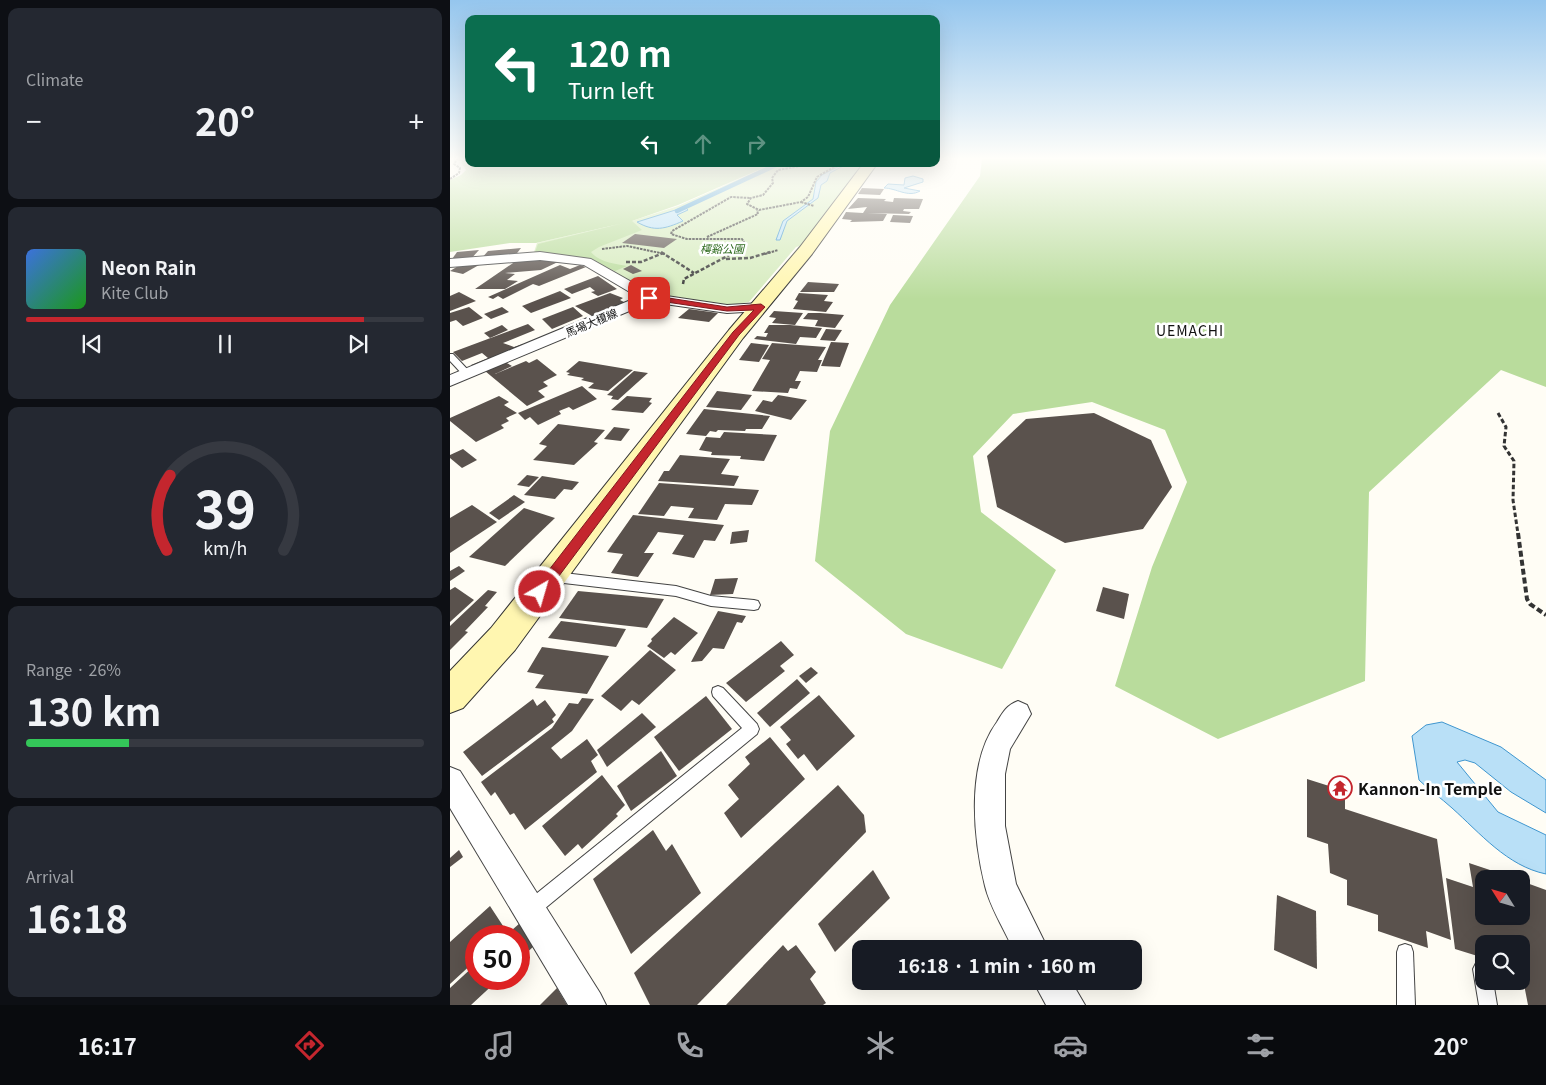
<!DOCTYPE html>
<meta charset="utf-8">
<style>
:root{--surface:#171b24;--page:#242831;--text:#f1f3f6;--muted:#9ea1a6;--line:#363941;--accent:#c4262e}
body{margin:0;font-family:Georgia,"Noto Sans JP",serif;background:var(--page);color:var(--text);height:100vh;display:flex;flex-direction:column;font-size:19px;white-space:nowrap}
*{box-sizing:border-box;margin:0}
p{font-size:16px;color:var(--muted)}
.icon{flex:none;width:28px;height:28px;fill:none;stroke:currentColor;stroke-width:2;stroke-linecap:round;stroke-linejoin:round}
.map{position:relative;flex:1;overflow:hidden}
.details{display:flex;flex-direction:column;gap:8px;padding:8px;background:#0d0f14;width:450px}
.details>*{flex:none}
.banner{position:absolute;left:15px;top:15px;width:475px;height:152px;border-radius:10px;box-shadow:0 5px 20px #0002;background:#0b6e4f;color:#fff;overflow:hidden}
.needle{width:32px;rotate:307deg}
.fabs{position:absolute;left:1025px;top:870px;display:grid;gap:10px}
.fabs a{display:grid;place-items:center;width:55px;height:55px;border-radius:10px;background:var(--surface);box-shadow:0 5px 20px #0002;font-size:25px}
.speed{position:absolute;left:15px;top:925px;display:flex;gap:10px;font-size:25px;font-weight:700;text-align:center}
.speed>*{display:grid;place-content:center;width:65px;height:65px;border-radius:50%;background:var(--surface);box-shadow:0 5px 20px #0002;line-height:1}
.speed .limit{border:8px solid #d22;background:#fff;color:#111}
.pin{position:absolute;display:grid;place-items:center;width:42px;height:42px;color:#fff;margin:-21px;border-radius:10px;box-shadow:0 2px 8px #0006}
.me{position:absolute;width:55px;margin:-28px;rotate:38deg;stroke-linejoin:round;filter:drop-shadow(0 0 4px #0008)}
.turn{display:flex;align-items:center;gap:18px;height:105px;padding:0 20px;font-size:22px}
.turn .icon{width:65px;height:65px;stroke-width:2.5}
.turn b{display:block;font-size:35px;line-height:42px}
.lanes{display:flex;align-items:center;height:48px;padding:0 20px;background:#0003;justify-content:center;gap:25px;direction:ltr}
.lanes .off{opacity:.35}
.big{font-size:38px;font-weight:700;line-height:1.1}
.details .tile{flex:1;display:flex;flex-direction:column;justify-content:center;gap:8px;min-width:0;padding:0 18px;border-radius:10px;background:var(--page)}
.details .dial{align-items:center;gap:0}
.dial svg{height:130px;overflow:visible;fill:none;stroke:var(--line);stroke-width:7;stroke-linecap:round;text-anchor:middle}
.dial text{fill:var(--text);stroke:none}
.song{display:flex;align-items:center;gap:15px}
.cover{width:60px;height:60px;border-radius:8px;background:linear-gradient(135deg,hsl(220 70% 55%),hsl(120 70% 35%))}
.played{height:5px;border-radius:2px;background:linear-gradient(90deg,var(--accent) 85%,var(--line) 85%)}
.keys{display:flex;justify-content:space-around;direction:ltr}
.heat{display:flex;justify-content:space-between;align-items:center;font-size:28px;direction:ltr}
.charge{height:8px;border-radius:4px;background:linear-gradient(90deg,#34c759 26%,var(--line) 0)}
.trip{position:absolute;left:402px;top:940px;width:290px;height:50px;border-radius:10px;background:var(--surface);box-shadow:0 5px 20px #0002;font-weight:700;line-height:50px;text-align:center}
.dock{display:flex;height:80px;justify-content:space-around;align-items:center;background:#090b0e;color:var(--muted)}
.dock .icon{width:35px;height:35px}
.dock .active{color:var(--accent)}
.dock b{font-size:22px;color:var(--text)}
main{display:flex;flex:1;min-height:0}
.map>svg:first-child{display:block}
.green{fill:#d5ebbd}
.forest{fill:#b9dc9c}
.water{fill:#b9e0f7;stroke:#3f96cf}
.lines{fill:none;stroke-linecap:round;stroke-linejoin:round}
.stream{stroke:#3f96cf;stroke-width:4.5}
.building{fill:#5a524d}
.service-casing{stroke:#444;stroke-width:2}
.minor-casing{stroke:#444;stroke-width:2}
.secondary-casing{stroke:#333;stroke-width:2}
.path-far3{stroke:#333;stroke-width:2;stroke-dasharray:2.5 1;stroke-linecap:butt}
.path-far2{stroke:#333;stroke-width:2.5;stroke-dasharray:4 2;stroke-linecap:butt}
.path-far1{stroke:#333;stroke-width:3;stroke-dasharray:4.5 2.5;stroke-linecap:butt}
.path{stroke:#333;stroke-width:4;stroke-dasharray:6 3;stroke-linecap:butt}
.service{fill:#fff;fill-rule:evenodd}
.minor{fill:#fff;fill-rule:evenodd}
.secondary{fill:#fff6b0;fill-rule:evenodd}
.route{fill:#c4262e;stroke:#7f191e}
.labels{text-anchor:middle;dominant-baseline:central;stroke-width:5;stroke-linejoin:round;paint-order:stroke}
.far-park-label{font-size:11px;font-style:italic;fill:#2f6b1f;stroke:#fff}
.far-street-label{font-size:11px;fill:#111;stroke:#fff}
.far-quarter-label{font-size:14px;letter-spacing:1px;fill:#111;stroke:#fff}
.near-poi-label{font-size:16px;font-weight:bold;fill:#111;stroke:#fff;text-anchor:start}
</style>
<main>
<section class="details">
<div class="tile"><p>Climate</p>
<div class="heat"><a>−</a><b class="big">20°</b><a>+</a></div>
</div>
<div class="tile">
<div class="song"><i class="cover"></i><div><b>Neon Rain</b><p>Kite Club</p></div></div>
<div class="played"></div>
<div class="keys"><svg class="icon" aria-label="previous" viewBox="0 0 24 24"><path d="M18 5L8 12l10 7zM5 5v14"/></svg><svg class="icon" aria-label="pause" viewBox="0 0 24 24"><path d="M8 5v14M16 5v14"/></svg><svg class="icon" aria-label="next" viewBox="0 0 24 24"><path d="M6 5l10 7-10 7zM19 5v14"/></svg></div>
</div>
<div class="tile dial"><svg viewBox="0 0 100 80">
<path d="M14 69A42 42 0 1 1 86 69"/>
<path d="M14 69A42 42 0 0 1 16 23" stroke="#c4262e"/>
<text x="50" y="56" font-size="32" font-weight="700">39</text>
<text x="50" y="72" font-size="11">km/h</text>
</svg></div>
<div class="tile"><p>Range · 26%</p><b class="big">130 km</b><div class="charge"></div></div>
<div class="tile"><p>Arrival</p><b class="big">16:18</b></div>
</section>
<div class="map">
<svg width="1096" height="1005" viewBox="0 0 1096 1005">
<rect width="100%" height="100%" fill="#fffdf5"/>
<polygon class="green" points="323,164 413,164 353,245 346,247 299,302 281,305 202,294 143,261 83,255 87,243 182,221 228,206"/>
<g class="forest">
<path d="M16,159H19V164H322L228,205L182,221L192,230L149,247L141,252C148,262 166,264 177,266L165,271L144,261L93,254L84,255L88,244L174,223L86,243H60L0,252V180L11,175L16,170L11,162Z"/>
<polygon points="532,159 1096,159 1096,387 1051,370 919,492 915,681 768,739 665,686 702,567 737,482 715,430 642,402 563,414 523,456 531,512 606,570 552,669 456,634 365,561 380,431 440,305 530,176"/>
</g>
<g class="water">
<polygon points="393,164 397,164 380,173 377,181 371,185 368,198 337,221 330,240 326,240 333,221 363,199 366,182 372,175"/>
<path d="M463,176L473,179V182L454,188L470,191C458,198 446,188 434,188L438,184L454,185L455,178Z"/>
<path d="M235,207L238,210L227,215L233,221C215,229 204,232 187,222Z"/>
<path d="M992,722L1051,747L1096,780V813L1061,792L1025,763L1015,760L1007,762L1048,812L1096,835V874C1057,866 1030,833 1002,808C991,798 979,790 969,780L962,736L976,725Z"/>
</g>
<g class="lines">
<polyline class="stream" points="227,211 328,164"/>
</g>
<g class="building">
<polygon points="412,188 434,189 430,195 408,194"/>
<polygon points="408,198 436,199 434,201 443,202 444,198 473,199 469,209 454,209 453,211 461,212 459,214 417,213 437,214 433,221 400,222 402,220 392,219 396,212 413,213 417,207 398,209"/>
<polygon points="443,215 463,216 460,223 440,222"/>
<polygon points="185,234 227,239 214,248 172,243"/>
<polygon points="71,248 64,257 31,259 38,251"/>
<polygon points="29,250 20,260 0,262 7,252"/>
<polygon points="66,261 110,261 91,270 55,273 65,274 57,280 68,281 55,289 25,289"/>
<polygon points="20,264 29,265 13,274 0,271 10,265"/>
<polygon points="110,265 120,269 130,265 136,267 89,286 83,284 53,299 48,296 43,299 38,297"/>
<polygon points="181,265 192,271 183,274 173,269"/>
<polygon points="148,276 167,289 148,296 141,292 145,291 140,287 122,294 114,289"/>
<polygon points="358,282 389,284 384,292 350,292"/>
<polygon points="110,291 121,298 81,313 72,306"/>
<polygon points="9,292 26,301 0,311 0,296"/>
<polygon points="160,293 173,298 170,300 176,303 142,316 125,306"/>
<polygon points="349,293 378,295 374,301 383,302 376,312 343,309 348,301 345,300"/>
<polygon points="19,307 33,318 13,326 6,320 0,322 0,313"/>
<polygon points="52,307 59,312 41,319 34,314"/>
<polygon points="123,307 133,316 102,329 92,319"/>
<polygon points="239,309 268,313 259,322 228,318"/>
<polygon points="324,311 353,313 345,325 322,323 326,318 319,317"/>
<polygon points="358,313 370,313 394,315 385,328 365,326 368,320 353,319"/>
<polygon points="78,324 85,330 53,343 64,347 73,344 74,346 24,367 21,365 38,358 32,353 12,361 3,352"/>
<polygon points="52,325 58,330 40,338 34,333"/>
<polygon points="319,325 340,325 372,328 366,338 350,337 346,344 304,339 307,336 316,337 318,333 314,333"/>
<polygon points="376,329 392,330 385,341 370,340"/>
<polygon points="381,342 399,343 390,367 371,366"/>
<polygon points="301,343 319,345 309,362 289,360"/>
<polygon points="322,343 376,347 368,360 372,360 367,372 350,371 345,381 351,381 347,389 340,388 338,393 302,391 320,360 312,359"/>
<polygon points="87,359 107,375 93,382 98,386 88,391 95,397 77,406 35,371 55,362 62,366 45,374 76,361 79,363"/>
<polygon points="129,361 183,370 158,391 138,388 144,383 131,380 134,378 117,375 120,373 116,372"/>
<polygon points="184,371 198,373 168,400 161,399 163,396 157,395"/>
<polygon points="132,386 147,399 123,410 119,407 109,411 111,414 88,425 80,417 75,420 68,413"/>
<polygon points="267,391 302,395 291,410 256,407"/>
<polygon points="328,395 357,400 341,420 305,411 313,400 322,402"/>
<polygon points="49,396 59,402 54,405 67,413 56,418 59,421 51,425 54,428 26,442 0,421 0,418"/>
<polygon points="177,396 202,398 199,402 202,403 193,413 161,410"/>
<polygon points="254,409 320,416 312,429 296,429 295,431 268,430 266,432 260,431 256,436 236,434"/>
<polygon points="644,413 701,440 722,487 693,529 615,543 547,507 537,456 576,419"/>
<polygon points="108,424 155,430 144,442 148,443 124,465 83,460 97,446 89,444"/>
<polygon points="164,427 180,429 171,441 154,439"/>
<polygon points="274,432 327,435 314,461 290,459 291,456 261,455 262,452 249,450 256,437 270,438"/>
<polygon points="13,449 27,460 12,468 0,458 0,455"/>
<polygon points="230,455 280,459 271,474 289,476 284,486 208,481 214,471 219,471"/>
<polygon points="77,475 89,477 79,487 67,485"/>
<polygon points="92,476 129,482 122,490 114,489 105,499 74,495"/>
<polygon points="209,483 309,490 302,505 275,504 267,520 238,518 244,508 221,506 214,516 188,514"/>
<polygon points="64,495 75,502 49,520 39,513"/>
<polygon points="22,505 47,522 0,553 0,518"/>
<polygon points="74,508 105,518 55,566 19,557"/>
<polygon points="183,515 274,525 265,541 254,540 244,558 222,554 234,535 208,532 194,553 204,553 188,577 161,573 173,554 157,552"/>
<polygon points="299,530 297,542 280,544 282,532"/>
<polygon points="9,566 15,571 0,581 0,571"/>
<polygon points="288,578 283,594 260,595 265,579"/>
<polygon points="5,587 24,600 0,622 0,590"/>
<polygon points="653,587 679,594 674,619 646,611"/>
<polygon points="38,590 47,592 35,606 38,607 15,631 18,632 0,650 0,626"/>
<polygon points="128,591 214,599 197,628 109,618"/>
<polygon points="268,611 296,616 292,623 287,622 274,649 263,648 252,661 241,662"/>
<polygon points="224,617 248,633 225,655 221,652 214,658 197,646 202,641 201,639"/>
<polygon points="111,621 176,629 166,647 98,638"/>
<polygon points="331,641 344,655 330,666 335,671 296,702 276,683"/>
<polygon points="92,647 159,656 137,694 85,688 94,675 77,672"/>
<polygon points="200,650 226,670 189,705 182,700 171,711 151,696"/>
<polygon points="361,667 368,673 356,683 349,676"/>
<polygon points="347,679 360,693 320,727 307,713"/>
<polygon points="369,695 405,736 367,771 354,754 348,759 336,744 341,740 330,727"/>
<polygon points="256,696 282,729 229,771 204,737"/>
<polygon points="132,698 144,699 122,731 101,748 111,759 137,739 148,755 141,761 147,772 75,830 64,813 60,815 45,792 41,796 31,782 102,728 119,703 128,704"/>
<polygon points="83,699 87,706 95,700 106,715 102,719 104,722 32,776 13,752"/>
<polygon points="192,713 206,727 157,767 147,750"/>
<polygon points="320,737 355,779 291,838 274,813 289,799 278,785 300,764 295,757"/>
<polygon points="211,751 227,776 181,811 167,786"/>
<polygon points="152,775 175,805 166,814 168,816 132,849 128,844 115,856 92,826"/>
<polygon points="857,779 895,791 895,809 987,839 1001,940 976,931 978,948 928,931 928,915 897,905 897,880 880,873 878,844 857,837"/>
<polygon points="388,785 414,815 416,832 247,1005 200,1005 184,973"/>
<polygon points="203,830 216,851 222,844 251,893 181,954 143,879"/>
<polygon points="9,850 13,857 0,867 0,858"/>
<polygon points="1019,863 1064,878 1034,879 1034,916 1071,916 1071,881 1096,890 1096,1005 1078,1005 1071,969 1071,944 1034,944 1034,958 1005,949 996,878 1023,887"/>
<polygon points="423,870 440,898 385,952 368,924"/>
<polygon points="827,895 866,911 867,969 824,950"/>
<polygon points="40,906 57,932 52,936 26,936 26,960 0,984 0,942"/>
<polygon points="70,923 84,946 69,960 69,936 55,936"/>
<polygon points="333,945 338,951 346,945 366,972 360,979 376,1003 373,1005 276,1005"/>
<polygon points="26,964 26,979 49,979 21,1005 0,1005 0,988"/>
<polygon points="107,988 117,1005 90,1005"/>
</g>
<g class="lines">
<g class="service-casing">
<g id="service">
<polygon points="0,354 3,354 20,372 20,376 14,376 0,361"/>
<polygon points="105,572 226,586 261,596 304,600 308,601 310,605 308,609 304,610 261,606 226,596 105,582 101,580 99,577 101,574"/>
<polygon points="268,686 273,688 307,724 309,729 307,734 88,914 82,916 76,914 74,908 76,902 292,728 263,696 262,692 263,688"/>
<polygon points="955,944 961,946 963,952 965,1005 947,1005 947,952 949,946"/>
<polygon points="1032,960 1034,961 1034,981 1043,981 1047,1005 1029,1005 1023,969 1026,963"/>
</g>
</g>
<g class="minor-casing">
<g id="minor">
<polygon points="90,252 141,259 203,294 277,305 311,303 318,307 311,311 277,313 201,302 0,386 0,375 188,297 134,265 90,260 0,267 0,259"/>
<path d="M568,701L577,705L581,714L560,749L555,774V826L566,884L598,949H563C554,929 540,907 535,886C523,837 516,764 547,722C553,712 557,705 568,701Z"/>
<polygon points="0,767 10,771 150,993 156,1005 118,1005 0,808"/>
<polygon points="583,981 621,981 635,1005 596,1005"/>
</g>
</g>
<g class="secondary-casing">
<polygon id="secondary" points="413,164 427,164 362,254 293,338 65,650 13,708 0,713 0,671 41,628 279,330 350,247"/>
</g>
<g class="path-far3">
<polyline points="362,164 328,170 322,178 323,183 313,195 301,198 297,204 309,210 351,202 358,197 367,177 389,164"/>
<polyline points="0,179 9,173 10,168 4,164 7,159"/>
<polyline points="351,202 364,206"/>
<polyline points="257,237 308,214 307,210"/>
<polyline points="152,249 177,246 215,254"/>
<polyline points="284,254 294,242 292,239 237,239 221,234 222,231 281,197 301,198"/>
<polyline points="315,254 328,250"/>
</g>
<g class="path-far2">
<polyline points="211,252 244,273"/>
<polyline points="276,259 300,258 320,252"/>
<polyline points="176,262 191,262 213,253"/>
<polyline points="233,284 234,279 285,252"/>
</g>
<polyline class="path-far1" points="1048,413 1056,427 1054,446 1064,461 1063,500 1068,534"/>
<polyline class="path" points="1068,533 1077,599 1080,604 1096,615"/>
<use href="#service" class="service"/>
<use href="#minor" class="minor"/>
<use href="#secondary" class="secondary"/>
</g>
<linearGradient id="sky" x2="0" y2="1"><stop stop-color="#95c6ee"/><stop offset="0.53" stop-color="#fffefa"/><stop offset="1" stop-color="#fffefa" stop-opacity="0"/></linearGradient>
<rect width="1096" height="299" fill="url(#sky)"/>
<polygon class="route" points="199,295 277,307 311,304 315,307 289,335 94,596 85,596 83,592 85,588 283,332 304,310 277,311 196,299 196,296"/>
<defs>
<g id="temple-ring" transform="scale(1.25)"><circle r="9.5" fill="#fff" stroke="#c4262e" stroke-width="1.5"/><path d="M0-6L5-2H3V0L6.5 2.5H4V6H1.5V3h-3V6H-4V2.5H-6.5L-3 0V-2H-5Z" fill="#c4262e"/></g>
</defs>
<g fill-rule="evenodd">
<use href="#temple-ring" x="890" y="788"/>
</g>
<g class="labels">
<g class="far-park-label">
<text x="272" y="248">樗谿公園</text>
</g>
<g class="far-street-label">
<text transform="translate(141 322) rotate(-23)">馬場大榎線</text>
</g>
<g class="far-quarter-label">
<text x="740" y="330">UEMACHI</text>
</g>
<g class="near-poi-label">
<text x="908" y="788">Kannon-In Temple</text>
</g>
</g>
</svg>
<div class="fabs">
<a><svg class="needle" viewBox="-14 -14 28 28"><path d="M0-13l5 13h-10z" fill="#e53935"/><path d="M0 13l5-13h-10z" fill="#9ea1a6"/></svg></a>
<a><svg class="icon" aria-label="search" viewBox="0 0 24 24"><circle cx="10" cy="10" r="6"/><path d="M15 15l6 6"/></svg></a>
</div>
<div class="speed"><div class="limit">50</div></div>
<div class="pin" style="left:199px;top:298px;background:#d93025"><svg class="icon" aria-label="arrive" viewBox="0 0 24 24"><path d="M6 21V4h12l-3 4 3 4H6"/></svg></div>
<svg class="me" style="left:90px;top:592px" viewBox="-20 -20 40 40"><circle r="17" fill="#c4262e" stroke="#fff" stroke-width="3"/><path d="M0-11L8 9 0 5-8 9z" fill="#fff"/></svg>
<div class="trip">16:18 · 1 min · 160 m</div>
<div class="banner">
<div class="turn"><svg class="icon" aria-label="left" viewBox="0 0 24 24"><path d="M17 20v-9H6M10 6l-5 5 5 5"/></svg><div><b>120 m</b>Turn left</div></div>
<div class="lanes"><svg class="icon" aria-label="left" viewBox="0 0 24 24"><path d="M17 20v-9H6M10 6l-5 5 5 5"/></svg><svg class="icon off" aria-label="ahead" viewBox="0 0 24 24"><path d="M12 20V5M6 11l6-6 6 6"/></svg><svg class="icon off" aria-label="right" viewBox="0 0 24 24"><path d="M7 20v-9h11M14 6l5 5-5 5"/></svg></div>
</div>
</div>
</main>
<nav class="dock">
<b>16:17</b>
<svg class="icon active" aria-label="directions" viewBox="0 0 24 24"><path d="M12 3l9 9-9 9-9-9zM9 14v-3h6M13 9l2 2-2 2"/></svg>
<svg class="icon" aria-label="music" viewBox="0 0 24 24"><path d="M9 18V5l10-2v13"/><circle cx="6" cy="18" r="3"/><circle cx="16" cy="16" r="3"/></svg>
<svg class="icon" aria-label="phone" viewBox="0 0 24 24"><path d="M5 4h4l2 5-3 2q2 4 5 5l2-3 5 2v4C11 20 4 13 5 4z"/></svg>
<svg class="icon" aria-label="climate" viewBox="0 0 24 24"><path d="M12 3v18M4 7l16 10M4 17L20 7"/></svg>
<svg class="icon" aria-label="car" viewBox="0 0 24 24"><path d="M5 17H2v-5l4-1 3-4h7l3 4 3 1v5h-3M9 17h6M6 11h13"/><circle cx="7" cy="17" r="2"/><circle cx="17" cy="17" r="2"/></svg>
<svg class="icon" aria-label="filters" viewBox="0 0 24 24"><path d="M4 7h16M4 17h16"/><circle cx="9" cy="7" r="2"/><circle cx="15" cy="17" r="2"/></svg>
<b>20°</b>
</nav>
